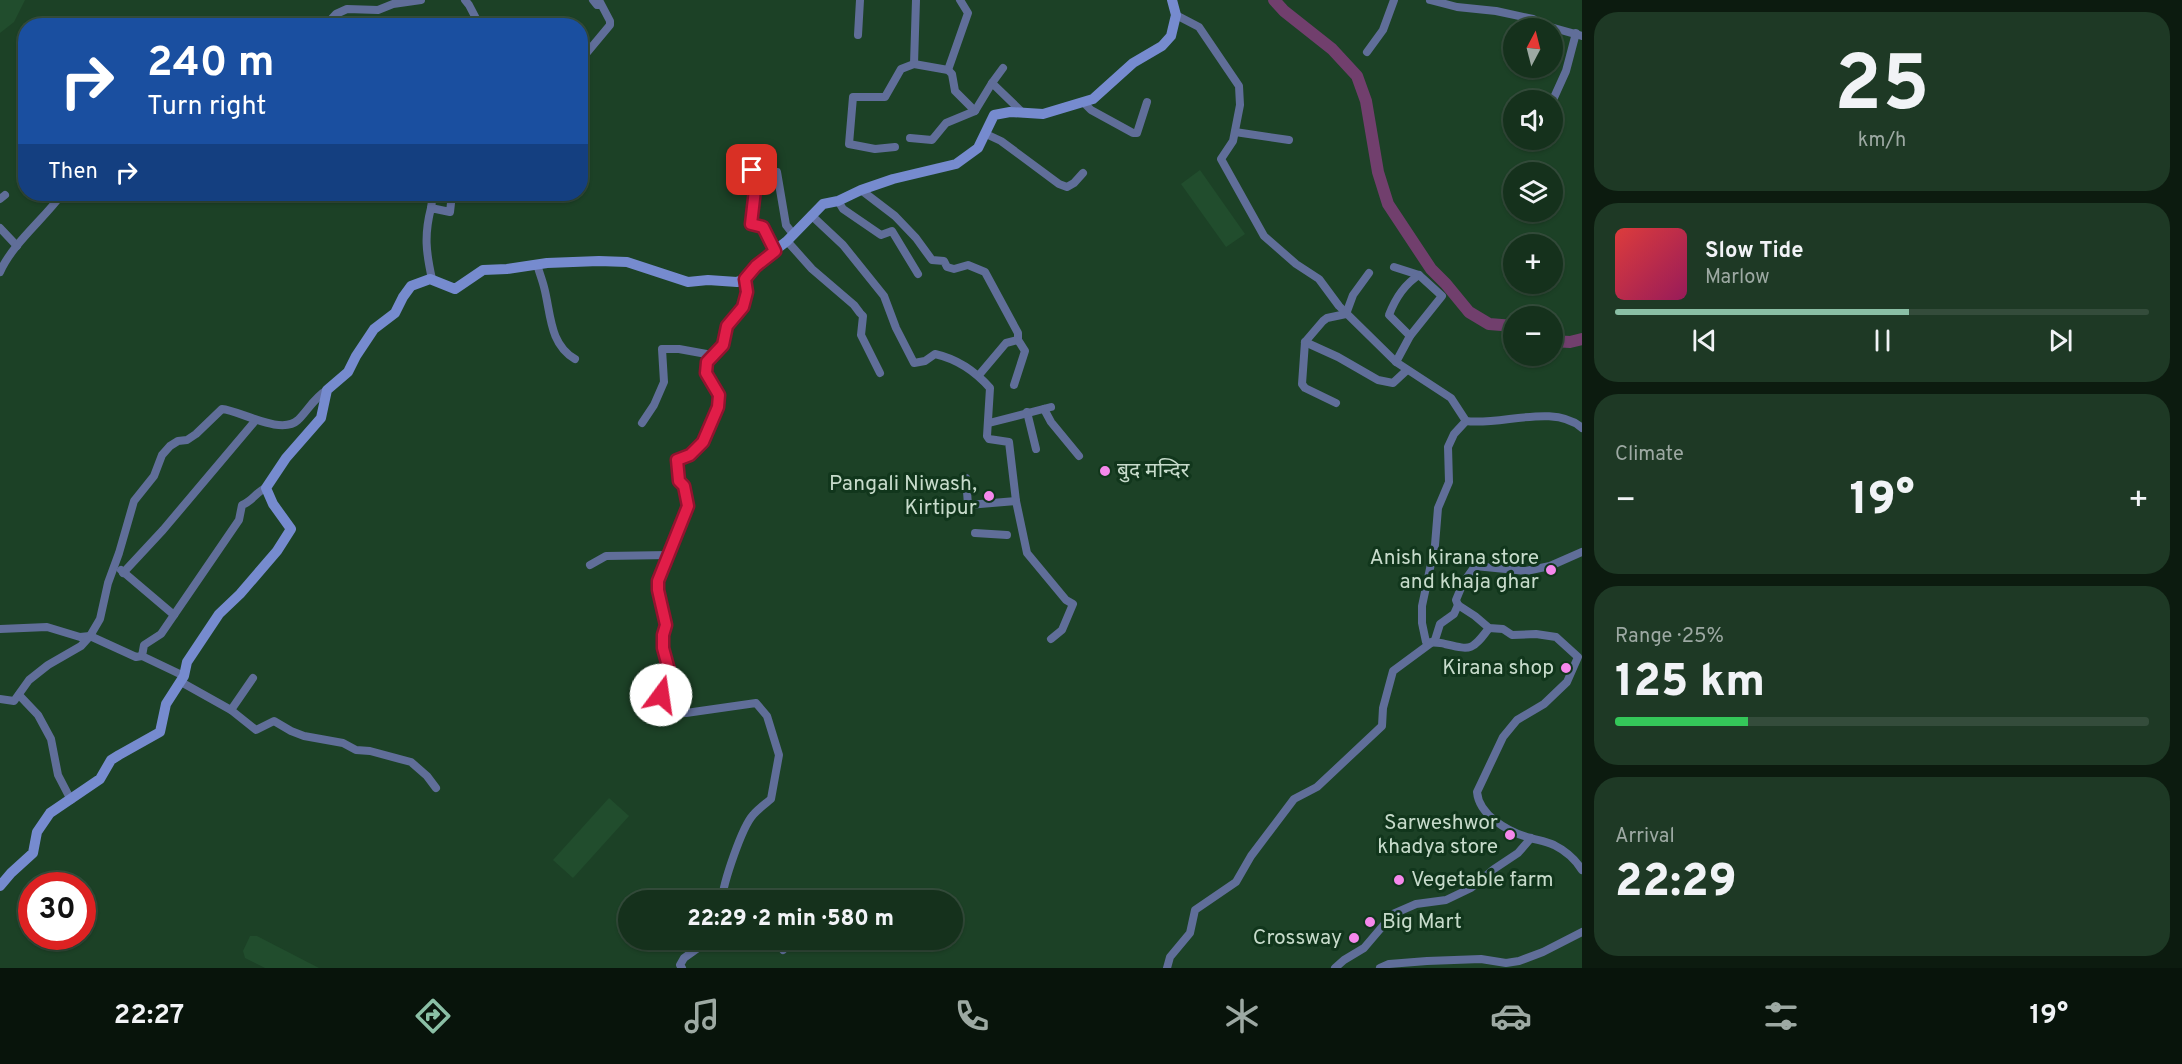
<!DOCTYPE html>
<meta charset="utf-8">
<style>
:root{--surface:#15311c;--page:#1e3925;--text:#f1f3f6;--muted:#9da9a3;--line:#344c3b;--accent:#8abfa5}
body{margin:0;font-family:Overpass,"Noto Sans Devanagari",sans-serif;background:var(--page);color:var(--text);height:100vh;display:flex;flex-direction:column;font-size:22px;white-space:nowrap}
*{box-sizing:border-box;margin:0}
p{font-size:20px;color:var(--muted)}
.icon{flex:none;width:33px;height:33px;fill:none;stroke:currentColor;stroke-width:2;stroke-linecap:round;stroke-linejoin:round}
.map{position:relative;flex:1;overflow:hidden}
.drawer{display:flex;flex-direction:column;gap:12px;padding:12px;background:#0c1b0f;width:600px}
.drawer>*{flex:none}
.top-card{position:absolute;left:18px;top:18px;width:570px;height:183px;border-radius:24px;box-shadow:0 2px 4px #0004,0 0 0 2px var(--line);background:#1a4fa0;color:#fff;overflow:hidden}
.needle{width:39px;rotate:7deg}
.tools{position:absolute;left:1503px;top:18px;display:grid;gap:12px}
.tools a{display:grid;place-items:center;width:60px;height:60px;border-radius:50%;background:var(--surface);box-shadow:0 2px 4px #0004,0 0 0 2px var(--line);font-size:30px}
.speed{position:absolute;left:18px;top:872px;display:flex;gap:12px;font-size:30px;font-weight:700;text-align:center}
.speed>*{display:grid;place-content:center;width:78px;height:78px;border-radius:50%;background:var(--surface);box-shadow:0 2px 4px #0004,0 0 0 2px var(--line);line-height:1}
.speed .limit{border:9px solid #d22;background:#fff;color:#111}
.pin{position:absolute;display:grid;place-items:center;width:51px;height:51px;color:#fff;margin:-26px;border-radius:12px;box-shadow:0 3px 9px #0006}
.me{position:absolute;width:66px;margin:-33px;rotate:14deg;stroke-linejoin:round;filter:drop-shadow(0 0 4px #0008)}
.turn{display:flex;align-items:center;gap:21px;height:126px;padding:0 30px;font-size:27px}
.turn .icon{width:78px;height:78px;stroke-width:2.5}
.turn b{display:block;font-size:42px;line-height:51px}
.then{display:flex;align-items:center;height:57px;padding:0 30px;background:#0003;gap:12px;font-size:22px}
.big{font-size:45px;font-weight:800;line-height:1.1}
.drawer .widget{flex:1;display:flex;flex-direction:column;justify-content:center;gap:9px;min-width:0;padding:0 21px;border-radius:24px;background:var(--page)}
.drawer .dial{align-items:center;gap:0}
.dial b{font-size:78px;line-height:1}
.song{display:flex;align-items:center;gap:18px}
.cover{width:72px;height:72px;border-radius:9px;background:linear-gradient(135deg,hsl(0 70% 55%),hsl(330 70% 35%))}
.played{height:6px;border-radius:3px;background:linear-gradient(90deg,var(--accent) 55%,var(--line) 55%)}
.keys{display:flex;justify-content:space-around;direction:ltr}
.heat{display:flex;justify-content:space-between;align-items:center;font-size:33px;direction:ltr}
.charge{height:9px;border-radius:4px;background:linear-gradient(90deg,#34c759 25%,var(--line) 0)}
.trip{position:absolute;left:618px;top:890px;width:345px;height:60px;border-radius:30px;background:var(--surface);box-shadow:0 2px 4px #0004,0 0 0 2px var(--line);font-weight:800;line-height:60px;text-align:center}
.tab-bar{display:flex;height:96px;justify-content:space-around;align-items:center;background:#08140b;color:var(--muted)}
.tab-bar .icon{width:42px;height:42px}
.tab-bar .on{color:var(--accent)}
.tab-bar b{font-size:27px;color:var(--text)}
main{display:flex;flex:1;min-height:0}
.map>svg:first-child{display:block}
.built{fill:#214d2d}
.lines{fill:none;stroke-linecap:round;stroke-linejoin:round}
.river{stroke:#713f6d;stroke-width:12}
.street{stroke:#606e99;stroke-width:8}
.secondary{stroke:#768bcf;stroke-width:10}
.route-casing{stroke:#92132f;stroke-width:15}
.route{stroke:#e11d48;stroke-width:10}
.poi-dot{fill:#f688ec;stroke:#11361c;stroke-width:2}
.labels{text-anchor:middle;dominant-baseline:central;stroke-width:6;stroke-linejoin:round;paint-order:stroke}
.poi-label{font-size:21px;fill:#c7dbcb;stroke:#11361c;text-anchor:end}
</style>
<main>
<div class="map">
<svg width="1582" height="968" viewBox="0 0 1582 968">
<rect width="100%" height="100%" fill="#1c4126"/>
<g class="built">
<polygon points="0,0 25,0 14,22 0,33"/>
<polygon points="1200,170 1245,234 1226,247 1181,184"/>
<polygon points="609,798 629,816 573,878 553,860"/>
<polygon points="250,936 257,936 319,968 265,968 245,958 243,951"/>
</g>
<g class="lines">
<g class="river">
<polyline points="1274,0 1284,11 1332,49 1357,76 1366,101 1378,172 1388,204 1431,269 1446,284 1469,312 1489,324 1514,326"/>
<polyline points="1552,341 1570,342 1582,339"/>
</g>
<g class="street">
<polyline points="465,0 469,5 480,26"/>
<polyline points="1430,0 1457,7 1496,11 1533,19 1543,25 1582,36"/>
<path d="M1176,15L1199,27L1239,86L1240,105L1233,141L1221,159L1264,236L1296,264L1319,279L1339,306L1396,362L1451,398L1466,421C1501,426 1554,403 1582,428"/>
<polyline points="325,26 336,14 347,9 378,10 393,4 421,0"/>
<polyline points="858,35 860,0"/>
<polyline points="1367,52 1383,30 1394,0"/>
<polyline points="585,55 610,25 610,21 600,2 599,5 597,5 593,0"/>
<polyline points="914,64 916,0"/>
<polyline points="1003,68 992,83 1023,113"/>
<polyline points="948,70 968,13 960,0"/>
<polyline points="1083,102 1091,110 1133,133 1137,133 1147,102"/>
<polyline points="1552,102 1566,71 1576,33"/>
<polyline points="1235,132 1289,140"/>
<polyline points="986,134 1001,141 1059,184 1067,187 1074,183 1083,173"/>
<polyline points="910,138 932,140 946,123 975,111 992,83"/>
<polyline points="895,147 875,149 849,144 853,97 885,97 901,69 914,64 948,70 952,74 955,91 975,111"/>
<polyline points="749,151 755,190 751,224 763,227 775,251"/>
<polyline points="777,172 786,225 793,234"/>
<polyline points="861,190 895,216 916,238 932,260 944,261 947,267 954,269 968,265 985,272 1018,333 1018,340 1025,351 1014,385"/>
<polyline points="0,199 5,195"/>
<polyline points="838,201 843,209 881,235 892,231 918,274"/>
<polyline points="431,208 433,194"/>
<path d="M811,215L843,245L884,296L896,328L914,363L925,361L935,354C957,359 975,371 990,388L987,436L989,439L1009,442L1016,501L1027,553L1066,600L1073,604L1062,630L1051,639"/>
<polyline points="0,228 17,246"/>
<polyline points="787,241 812,269 854,305 860,313 863,316 861,335 880,373"/>
<path d="M537,264C539,272 542,279 544,287C551,313 549,344 575,359"/>
<polyline points="1394,267 1419,275 1442,296 1410,336 1396,362"/>
<path d="M0,272C13,243 43,220 62,194"/>
<polyline points="1369,273 1353,295 1346,314 1327,318 1323,321 1305,342 1338,357 1378,380 1393,383 1407,370"/>
<path d="M430,279H432C426,252 424,235 431,208L450,212L452,194"/>
<path d="M1410,336L1389,315C1395,299 1405,284 1419,275"/>
<polyline points="1305,342 1302,384 1305,388 1336,403"/>
<polyline points="979,375 1006,343 1018,340"/>
<polyline points="1044,409 1051,422 1079,456"/>
<polyline points="1027,412 1036,449"/>
<path d="M1466,421L1454,434L1448,447L1449,482L1438,508L1435,545L1422,606V623L1426,642C1432,643 1439,642 1445,644C1471,650 1472,651 1489,628"/>
<polyline points="642,423 654,405 664,382 662,349 679,349 712,355"/>
<polyline points="989,423 1051,407"/>
<polyline points="966,478 968,505 1016,501"/>
<polyline points="975,533 1007,535"/>
<path d="M1582,552L1550,566L1526,571L1475,566L1463,583L1456,600L1458,605L1475,616L1489,628L1503,629L1512,635L1536,634L1556,637L1578,657L1567,682L1544,704L1517,720L1503,737L1477,792C1479,815 1507,831 1527,837C1536,840 1545,841 1554,845C1566,851 1575,859 1582,870"/>
<polyline points="590,565 606,556 669,555"/>
<polyline points="121,570 174,615"/>
<polyline points="123,573 163,530 255,421"/>
<polyline points="0,629 47,627 80,637 90,636 136,657 142,656"/>
<path d="M184,676L142,656L144,645L161,634L239,520L242,505C253,501 257,491 266,488"/>
<polyline points="181,682 231,710 256,730 274,721 291,731 304,736 343,743 356,750 370,751 411,762 427,776 436,788"/>
<polyline points="19,695 38,715 51,739 58,775 71,800"/>
<path d="M0,699L14,701L29,680L48,665L81,646L90,636L100,619L108,583L119,553L134,501L154,476L162,455L170,446L178,441L187,440L196,434L222,409C239,410 281,436 298,420C308,410 314,398 327,390"/>
<polyline points="231,710 253,678"/>
<path d="M722,900C723,883 742,827 753,815C758,809 765,804 771,799L779,755L767,716L756,703L686,713L666,710L659,705L669,670L663,648V635L666,625L658,590V581L688,506L684,486L679,481L677,460L690,455L703,442L719,407V395L706,373L707,362L723,345L727,326L743,307L746,292L745,279"/>
<polyline points="775,939 783,950"/>
<polyline points="682,968 680,965 684,958 698,948 716,939"/>
<polyline points="1167,968 1170,957 1190,933 1195,910 1236,882 1251,856 1294,799 1317,787 1382,726 1383,708 1393,671 1435,640 1440,624 1454,614 1458,605"/>
<polyline points="1335,968 1344,960 1364,948 1393,914 1416,904 1446,900 1471,888 1494,869 1518,853 1531,838"/>
<polyline points="1380,968 1389,964 1427,961 1481,959 1506,963 1519,961 1543,952 1582,932"/>
</g>
<polyline class="secondary" points="0,886 11,873 33,853 37,832 50,813 100,779 111,760 119,755 160,732 166,704 184,676 187,662 219,614 240,594 277,551 291,529 273,504 266,488 286,458 321,418 327,390 348,372 356,356 374,329 395,313 403,297 411,286 430,279 455,289 483,270 507,269 547,263 599,261 627,262 688,282 708,280 737,282 745,279 756,265 787,241 823,204 838,201 861,190 893,179 956,164 978,148 994,115 1010,112 1043,114 1093,99 1133,63 1162,46 1171,36 1176,15 1172,0"/>
</g>
<g class="lines">
<g class="route-casing">
<polyline id="route" points="661,695 669,670 663,648 663,635 666,625 658,590 658,581 688,506 684,486 679,481 677,460 690,455 703,442 718,407 719,395 706,373 707,362 723,345 727,326 743,307 747,292 745,279 756,266 775,251 763,227 751,224 755,190 752,170"/>
</g>
<use href="#route" class="route"/>
</g>
<g class="poi-dot">
<circle cx="1105" cy="471" r="6"/>
<circle cx="989" cy="496" r="6"/>
<circle cx="1551" cy="570" r="6"/>
<circle cx="1566" cy="668" r="6"/>
<circle cx="1510" cy="835" r="6"/>
<circle cx="1399" cy="880" r="6"/>
<circle cx="1370" cy="922" r="6"/>
<circle cx="1354" cy="938" r="6"/>
</g>
<g class="labels">
<g class="poi-label">
<text x="1117" y="471" text-anchor="start">बुद मन्दिर</text>
<text x="977" y="484">Pangali Niwash,<tspan x="977" dy="24">Kirtipur</tspan></text>
<text x="1539" y="558">Anish kirana store<tspan x="1539" dy="24">and khaja ghar</tspan></text>
<text x="1554" y="668">Kirana shop</text>
<text x="1498" y="823">Sarweshwor<tspan x="1498" dy="24">khadya store</tspan></text>
<text x="1411" y="880" text-anchor="start">Vegetable farm</text>
<text x="1382" y="922" text-anchor="start">Big Mart</text>
<text x="1342" y="938">Crossway</text>
</g>
</g>
</svg>
<div class="tools">
<a><svg class="needle" viewBox="-14 -14 28 28"><path d="M0-13l5 13h-10z" fill="#e53935"/><path d="M0 13l5-13h-10z" fill="#9da9a3"/></svg></a>
<a><svg class="icon" aria-label="sound" viewBox="0 0 24 24"><path d="M4 9h4l5-4v14l-5-4H4zM17 9q2 3 0 6"/></svg></a>
<a><svg class="icon" aria-label="layers" viewBox="0 0 24 24"><path d="M12 4l9 5-9 5-9-5zM3 14l9 5 9-5"/></svg></a>
<a>+</a>
<a>−</a>
</div>
<div class="speed"><div class="limit">30</div></div>
<div class="pin" style="left:752px;top:170px;background:#d93025"><svg class="icon" aria-label="arrive" viewBox="0 0 24 24"><path d="M6 21V4h12l-3 4 3 4H6"/></svg></div>
<svg class="me" style="left:661px;top:695px" viewBox="-20 -20 40 40"><circle r="19" fill="#fff"/><path d="M0-13L10 11 0 6-10 11z" fill="#e11d48"/></svg>
<div class="trip">22:29 · 2 min · 580 m</div>
<div class="top-card">
<div class="turn"><svg class="icon" aria-label="right" viewBox="0 0 24 24"><path d="M7 20v-9h11M14 6l5 5-5 5"/></svg><div><b>240 m</b>Turn right</div></div>
<div class="then">Then<svg class="icon" aria-label="right" viewBox="0 0 24 24"><path d="M7 20v-9h11M14 6l5 5-5 5"/></svg></div>
</div>
</div>
<section class="drawer">
<div class="widget dial"><b>25</b><p>km/h</p></div>
<div class="widget">
<div class="song"><i class="cover"></i><div><b>Slow Tide</b><p>Marlow</p></div></div>
<div class="played"></div>
<div class="keys"><svg class="icon" aria-label="previous" viewBox="0 0 24 24"><path d="M18 5L8 12l10 7zM5 5v14"/></svg><svg class="icon" aria-label="pause" viewBox="0 0 24 24"><path d="M8 5v14M16 5v14"/></svg><svg class="icon" aria-label="next" viewBox="0 0 24 24"><path d="M6 5l10 7-10 7zM19 5v14"/></svg></div>
</div>
<div class="widget"><p>Climate</p>
<div class="heat"><a>−</a><b class="big">19°</b><a>+</a></div>
</div>
<div class="widget"><p>Range · 25%</p><b class="big">125 km</b><div class="charge"></div></div>
<div class="widget"><p>Arrival</p><b class="big">22:29</b></div>
</section>
</main>
<nav class="tab-bar">
<b>22:27</b>
<svg class="icon on" aria-label="directions" viewBox="0 0 24 24"><path d="M12 3l9 9-9 9-9-9zM9 14v-3h6M13 9l2 2-2 2"/></svg>
<svg class="icon" aria-label="music" viewBox="0 0 24 24"><path d="M9 18V5l10-2v13"/><circle cx="6" cy="18" r="3"/><circle cx="16" cy="16" r="3"/></svg>
<svg class="icon" aria-label="phone" viewBox="0 0 24 24"><path d="M5 4h4l2 5-3 2q2 4 5 5l2-3 5 2v4C11 20 4 13 5 4z"/></svg>
<svg class="icon" aria-label="climate" viewBox="0 0 24 24"><path d="M12 3v18M4 7l16 10M4 17L20 7"/></svg>
<svg class="icon" aria-label="car" viewBox="0 0 24 24"><path d="M5 17H2v-5l4-1 3-4h7l3 4 3 1v5h-3M9 17h6M6 11h13"/><circle cx="7" cy="17" r="2"/><circle cx="17" cy="17" r="2"/></svg>
<svg class="icon" aria-label="filters" viewBox="0 0 24 24"><path d="M4 7h16M4 17h16"/><circle cx="9" cy="7" r="2"/><circle cx="15" cy="17" r="2"/></svg>
<b>19°</b>
</nav>
